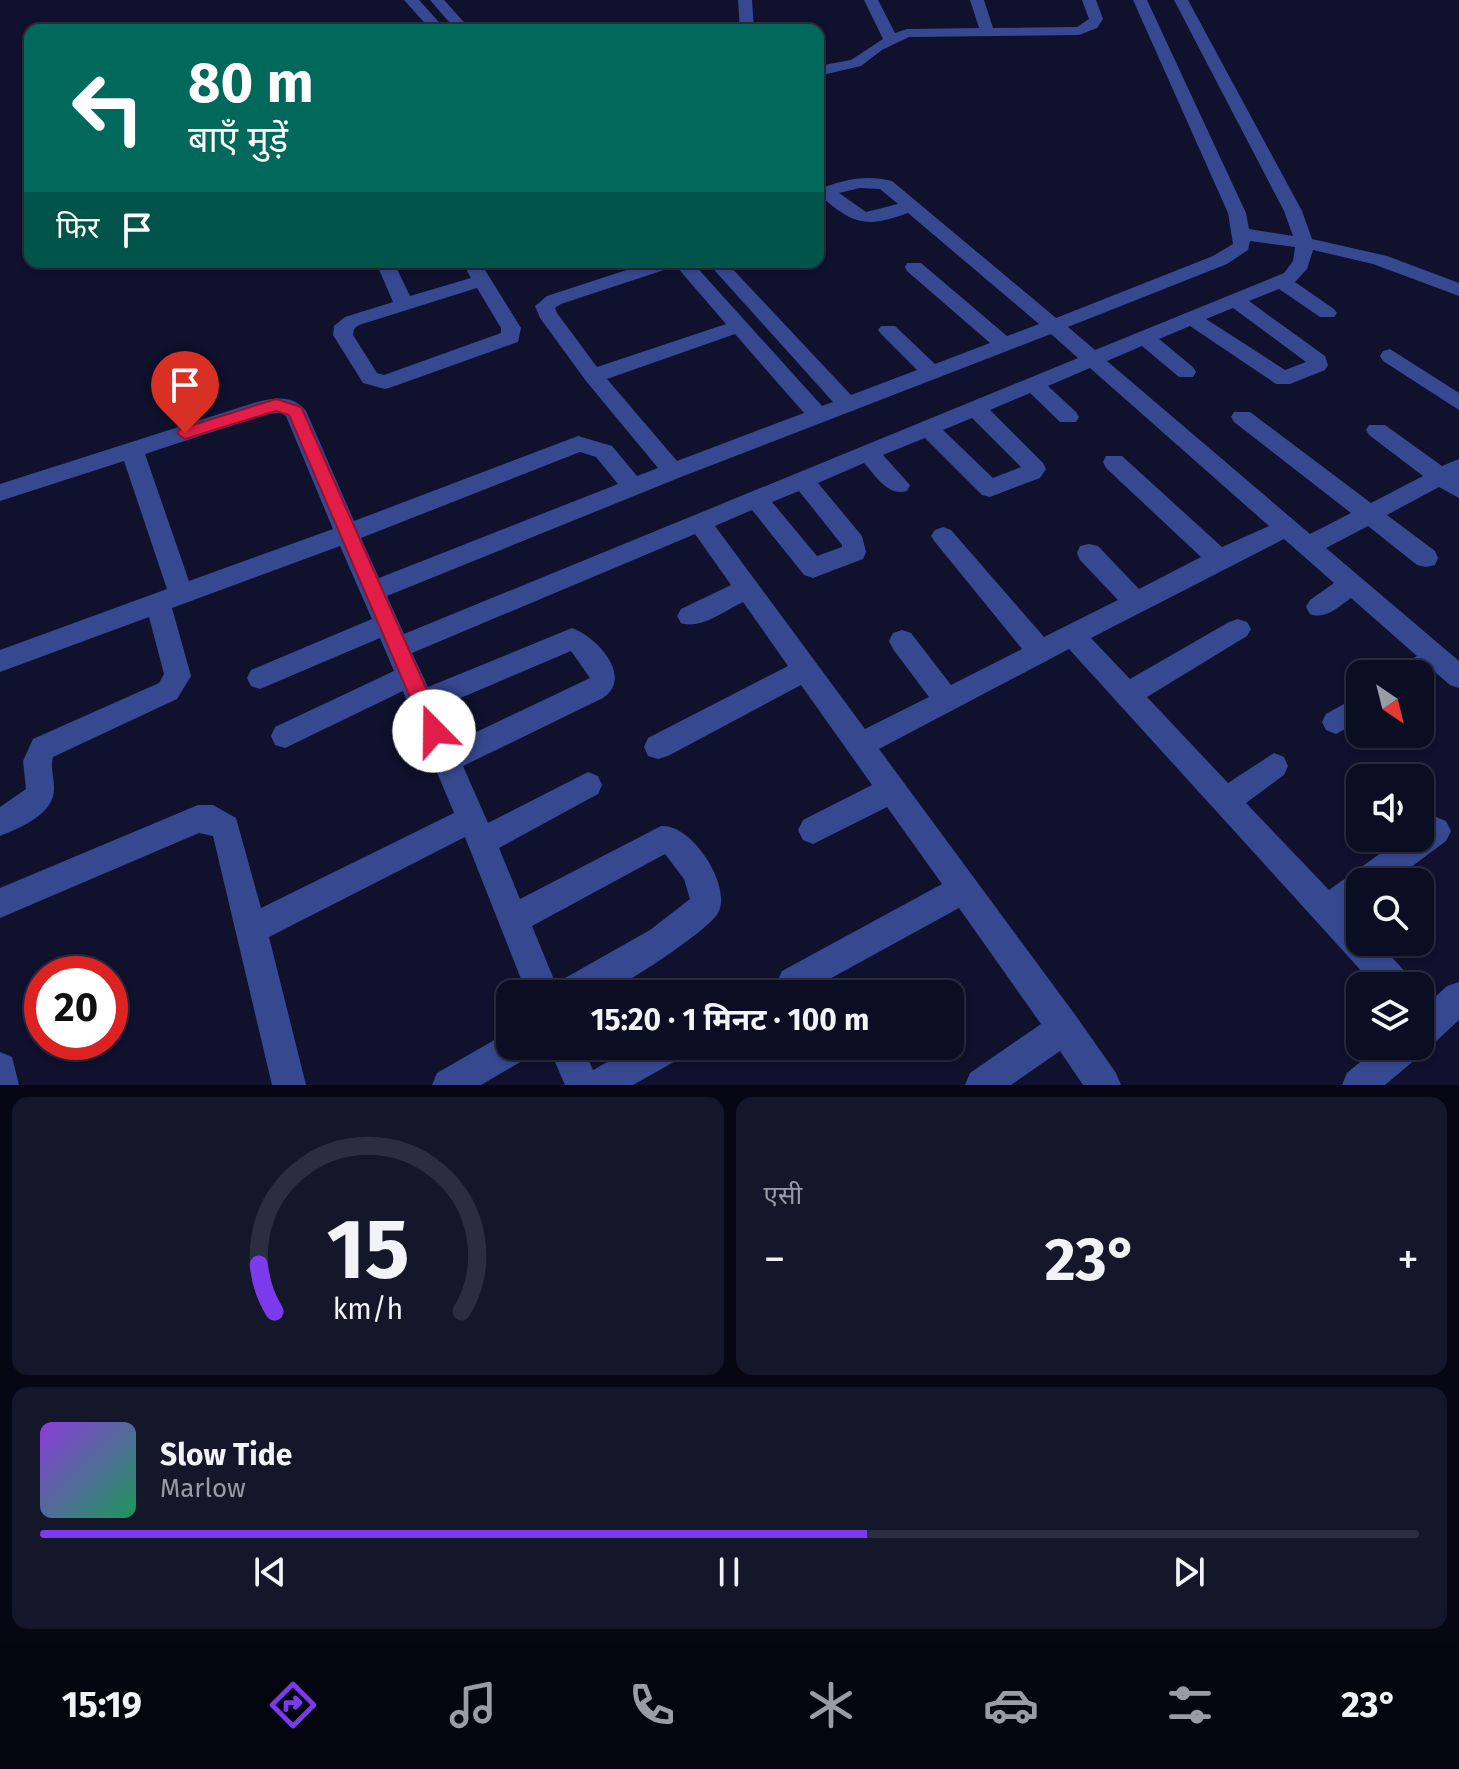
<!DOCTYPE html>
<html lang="hi">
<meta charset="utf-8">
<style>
:root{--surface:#0b0d22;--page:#14162a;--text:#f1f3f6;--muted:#9a9ca5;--line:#2b2d40;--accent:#7c3aed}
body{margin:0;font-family:"Fira Sans","Noto Sans Devanagari",sans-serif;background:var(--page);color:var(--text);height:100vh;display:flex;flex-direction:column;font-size:30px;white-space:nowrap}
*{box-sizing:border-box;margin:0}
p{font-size:26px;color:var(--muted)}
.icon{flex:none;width:44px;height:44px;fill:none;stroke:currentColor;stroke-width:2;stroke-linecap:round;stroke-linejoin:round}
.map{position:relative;height:1085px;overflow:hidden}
.sheet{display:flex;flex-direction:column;gap:12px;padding:12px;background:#060713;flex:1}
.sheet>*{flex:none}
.banner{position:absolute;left:24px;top:24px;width:800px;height:244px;border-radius:16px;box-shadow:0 2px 6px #0004,0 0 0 2px var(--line);background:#00695c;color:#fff;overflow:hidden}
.needle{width:52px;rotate:145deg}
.fabs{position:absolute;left:1346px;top:660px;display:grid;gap:16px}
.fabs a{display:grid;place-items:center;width:88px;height:88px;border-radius:16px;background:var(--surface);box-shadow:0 2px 6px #0004,0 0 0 2px var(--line);font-size:40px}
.speed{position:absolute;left:24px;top:956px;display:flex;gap:16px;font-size:40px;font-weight:700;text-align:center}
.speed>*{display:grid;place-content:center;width:104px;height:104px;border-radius:50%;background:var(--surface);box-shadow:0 2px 6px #0004,0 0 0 2px var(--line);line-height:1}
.speed .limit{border:12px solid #d22;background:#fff;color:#111}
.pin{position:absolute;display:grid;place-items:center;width:68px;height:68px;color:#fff;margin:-82px -34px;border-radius:50% 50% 50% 0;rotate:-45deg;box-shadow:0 0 8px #0007}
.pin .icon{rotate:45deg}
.me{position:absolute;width:88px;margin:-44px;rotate:338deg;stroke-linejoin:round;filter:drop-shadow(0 0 6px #0008)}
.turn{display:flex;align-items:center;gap:28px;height:168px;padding:0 32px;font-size:36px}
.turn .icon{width:104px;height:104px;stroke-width:2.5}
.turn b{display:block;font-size:56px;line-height:68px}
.then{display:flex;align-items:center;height:76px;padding:0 32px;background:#0003;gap:16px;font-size:30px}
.big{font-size:60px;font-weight:700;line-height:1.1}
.sheet .widget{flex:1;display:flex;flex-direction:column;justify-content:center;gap:12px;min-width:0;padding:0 28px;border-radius:16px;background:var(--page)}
.sheet .dial{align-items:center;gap:0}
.dial svg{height:208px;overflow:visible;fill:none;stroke:var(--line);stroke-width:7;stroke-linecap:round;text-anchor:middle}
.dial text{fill:var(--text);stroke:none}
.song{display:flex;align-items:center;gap:24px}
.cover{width:96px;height:96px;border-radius:12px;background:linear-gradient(135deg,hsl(270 70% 55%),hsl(150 70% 35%))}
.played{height:8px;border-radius:4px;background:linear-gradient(90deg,var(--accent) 60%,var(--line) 60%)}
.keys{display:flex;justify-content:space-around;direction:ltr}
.heat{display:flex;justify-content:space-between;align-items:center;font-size:44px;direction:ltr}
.sheet .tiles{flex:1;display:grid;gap:12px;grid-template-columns:1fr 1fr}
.widget:last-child{grid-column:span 2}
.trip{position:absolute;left:496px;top:980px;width:468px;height:80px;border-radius:16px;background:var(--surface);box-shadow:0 2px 6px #0004,0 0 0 2px var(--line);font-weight:700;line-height:80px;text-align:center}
.dock{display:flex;height:128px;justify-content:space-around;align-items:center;background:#04050e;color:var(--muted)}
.dock .icon{width:56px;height:56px}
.dock .active{color:var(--accent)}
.dock b{font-size:36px;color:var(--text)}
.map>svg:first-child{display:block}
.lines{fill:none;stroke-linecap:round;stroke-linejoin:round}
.minor{fill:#364890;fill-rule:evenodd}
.route{fill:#e11d48;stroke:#92132f;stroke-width:2}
</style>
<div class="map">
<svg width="1459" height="1085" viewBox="0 0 1459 1085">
<rect width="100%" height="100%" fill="#0f112d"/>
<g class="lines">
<g class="minor">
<polygon points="404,0 419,0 446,30 431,30"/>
<polygon points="430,0 444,0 471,30 456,30"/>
<polygon points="738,0 752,0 754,30 740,30"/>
<polygon points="864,0 878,0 895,33 907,29 979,28 970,0 984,0 993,28 1077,27 1089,19 1082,0 1096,0 1103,19 1097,28 1079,35 909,37 882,50 861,66 818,76 818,66 851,60 883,39"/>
<path d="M1133,0H1147L1246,213L1249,229L1293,236L1284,211L1174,0H1188L1302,211L1312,239L1387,256L1459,283V296L1373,264L1313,250L1307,269L1295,282L1334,309L1337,313L1334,317H1320L1279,289L1249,301L1325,356L1328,365L1325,370L1290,384H1276L1190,326L1159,339L1193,367L1196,372L1193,377H1179L1142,346L1107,361L1310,534L1351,513L1234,422L1231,417L1234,412H1250L1371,503L1423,476L1369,435L1366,430L1369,425H1385L1442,466L1459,459V498L1439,487L1387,515L1435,551L1438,558L1435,565L1426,567L1417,565L1368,526L1326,548L1459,661V688L1450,685L1435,672L1420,682V674H1397L1401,666L1417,656L1351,598C1338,607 1326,620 1310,614L1306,607L1310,600L1334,583L1284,539L1091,638L1130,679L1229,622L1238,619L1247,622L1251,629L1247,636L1147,697L1228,783L1274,753L1284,757L1288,766L1284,775L1246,803L1329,890L1402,838H1420V825L1436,817L1446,821L1451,831L1446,841L1391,882H1360V905L1350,912L1360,923V942H1378L1408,975L1413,986H1375L1069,649L879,749L1076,1016L1116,1073L1121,1085H1083L1060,1051L1011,1085H965L970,1073L1041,1024L959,908L804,993H782L777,982L782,971L942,884L887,807L813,844L803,840L798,830L803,820L872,785L801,685L668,756L658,759L648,756L644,747L648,738L788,666L743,602C726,610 700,630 681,623L677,616L681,609L731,585L695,534L412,653L428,687L572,628C597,637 634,677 603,698L463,766L488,823L588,772L598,776L602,785L598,794L499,848L520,899L661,826C692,823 733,887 718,913C709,930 620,989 601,994C583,999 547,994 527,994L465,837L269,937L306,1085H272L213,836L199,833L0,918V888L198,805H213L236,818L261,908L454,813L403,691L285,748L275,745L271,736L275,727L394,671L380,638L260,689L251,686L247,678L251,670L372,619L340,546L172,608L191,676L177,699L53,757C50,768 54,776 54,788C55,814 20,828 0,836V807L26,789L23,761L33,739L159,683L164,674L149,617L0,672V650L167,589L124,461L0,501V484L257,402C275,397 294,395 306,411L354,521L578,436L612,446L637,476L658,468L586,381L540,318L535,306L547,296L651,262H692L822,406L833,402L707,262H726L851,395L917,370L881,334L878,330L881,326H895L935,364L990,343L907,271L905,267L907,263H921L1007,336L1039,324L908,213C870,227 855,226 824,199L818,200V189C844,180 865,174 892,181L1056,318L1213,256L1233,244L1228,213ZM860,188L880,189L898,204L866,212L839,193ZM1250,241L1295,247L1293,261L1284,273L1095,350L1068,327L1227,264L1248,250ZM676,266L726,324L597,367L557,313L555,308L561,304ZM1233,308L1306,362L1285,370L1206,319ZM735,334L804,413L677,461L607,379ZM1051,334L1078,358L404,634L387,596L681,477ZM1090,368L1269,526L1222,547L1122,456H1106L1103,462L1106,468L1201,557L1139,589L1098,546L1089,544L1080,546L1077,553L1080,560L1118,600L1044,637L951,530L943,527L935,530L931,536L935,542L1022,649L951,685L911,633L902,630L893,633L889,641L893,649L929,697L865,729L715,526L752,510L804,575L813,578L863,559L866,552L862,536L818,483L864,463C876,476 888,497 907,491L910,485L883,455L925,438L982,495L990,497L1040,478L1046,469L1043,463L990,410L1030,393L1060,422H1076L1079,417L1076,412L1048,386ZM281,413L286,416L333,529L189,581L145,454L267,414ZM972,418L1021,467L993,478L943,430ZM580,452L596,457L618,484L379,578L361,538ZM799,491L842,545V547L817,556L772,502ZM571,651L590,678L453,743L437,708ZM665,854L684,879L690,899L650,930L558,982L557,987L532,926Z"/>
<path d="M379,262H397L396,267L410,296L471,278L462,262H480L521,328L518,342L392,387L385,389L363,383L333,335L334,326L345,317L393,302L378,267ZM477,288L501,328V333L384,375L377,373L353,335L354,329L359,325Z"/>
<polygon points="1390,349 1459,393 1459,410 1383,361 1380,356 1383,351"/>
<polygon points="1360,695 1360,721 1336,734 1326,730 1322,722 1326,714"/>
<polygon points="1459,982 1459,1020 1432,1045 1420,1050 1417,1058 1385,1085 1342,1085 1347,1073 1379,1046 1420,1046 1420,1011 1447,986"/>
<polygon points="510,1031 510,1046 532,1046 527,1058 481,1085 432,1085 437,1073"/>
<polygon points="548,1046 582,1046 593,1070 636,1046 686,1046 681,1058 633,1085 565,1085"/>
<polygon points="0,1052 12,1057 19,1085 0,1085"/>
</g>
</g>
<polygon class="route" points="276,399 301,407 303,411 445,731 442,737 434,740 427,737 289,415 276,411 185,439 177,433 180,429"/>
</svg>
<div class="fabs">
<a><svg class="needle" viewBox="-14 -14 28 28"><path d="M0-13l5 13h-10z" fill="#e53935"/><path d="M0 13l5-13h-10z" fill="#9a9ca5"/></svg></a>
<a><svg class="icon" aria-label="sound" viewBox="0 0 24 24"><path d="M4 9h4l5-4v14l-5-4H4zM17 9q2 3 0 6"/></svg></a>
<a><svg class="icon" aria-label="search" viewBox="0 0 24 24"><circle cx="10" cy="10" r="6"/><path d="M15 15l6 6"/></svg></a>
<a><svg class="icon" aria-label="layers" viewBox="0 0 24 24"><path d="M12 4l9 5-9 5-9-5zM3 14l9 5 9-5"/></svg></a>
</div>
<div class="speed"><div class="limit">20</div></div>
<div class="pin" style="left:185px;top:433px;background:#d93025"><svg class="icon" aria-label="arrive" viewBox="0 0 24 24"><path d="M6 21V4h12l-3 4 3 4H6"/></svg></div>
<svg class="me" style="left:434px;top:731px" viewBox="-20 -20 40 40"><circle r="19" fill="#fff"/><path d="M0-13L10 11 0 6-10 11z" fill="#e11d48"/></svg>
<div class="trip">15:20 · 1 मिनट · 100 m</div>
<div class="banner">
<div class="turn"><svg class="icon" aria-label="left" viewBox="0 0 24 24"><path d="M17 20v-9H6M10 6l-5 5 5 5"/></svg><div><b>80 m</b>बाएँ मुड़ें</div></div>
<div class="then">फिर<svg class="icon" aria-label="arrive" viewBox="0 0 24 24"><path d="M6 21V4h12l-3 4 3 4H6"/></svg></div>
</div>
</div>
<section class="sheet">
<div class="tiles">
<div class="widget dial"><svg viewBox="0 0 100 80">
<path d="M14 69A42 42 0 1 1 86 69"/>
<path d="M14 69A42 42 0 0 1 8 51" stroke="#7c3aed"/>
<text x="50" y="56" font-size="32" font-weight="700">15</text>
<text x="50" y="72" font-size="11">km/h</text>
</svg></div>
<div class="widget"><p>एसी</p>
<div class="heat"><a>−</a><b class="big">23°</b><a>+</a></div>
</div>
<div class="widget">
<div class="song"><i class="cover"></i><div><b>Slow Tide</b><p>Marlow</p></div></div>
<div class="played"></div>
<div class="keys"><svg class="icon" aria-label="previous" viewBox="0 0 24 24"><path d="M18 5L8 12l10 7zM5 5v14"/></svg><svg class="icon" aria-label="pause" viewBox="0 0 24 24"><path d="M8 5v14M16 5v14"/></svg><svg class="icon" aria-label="next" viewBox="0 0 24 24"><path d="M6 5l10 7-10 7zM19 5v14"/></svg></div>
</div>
</div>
</section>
<nav class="dock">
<b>15:19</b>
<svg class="icon active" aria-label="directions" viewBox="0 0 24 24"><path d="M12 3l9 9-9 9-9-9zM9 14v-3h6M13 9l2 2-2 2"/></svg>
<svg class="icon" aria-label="music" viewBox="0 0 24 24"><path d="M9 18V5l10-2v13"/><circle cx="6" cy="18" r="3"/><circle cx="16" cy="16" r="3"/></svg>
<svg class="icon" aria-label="phone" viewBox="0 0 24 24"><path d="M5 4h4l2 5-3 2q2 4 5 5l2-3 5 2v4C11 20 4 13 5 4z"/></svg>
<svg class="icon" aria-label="climate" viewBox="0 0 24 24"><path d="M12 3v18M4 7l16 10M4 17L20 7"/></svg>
<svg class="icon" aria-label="car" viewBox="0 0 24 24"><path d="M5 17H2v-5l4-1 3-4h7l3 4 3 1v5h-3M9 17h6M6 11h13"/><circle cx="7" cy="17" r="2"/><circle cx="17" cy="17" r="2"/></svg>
<svg class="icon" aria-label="filters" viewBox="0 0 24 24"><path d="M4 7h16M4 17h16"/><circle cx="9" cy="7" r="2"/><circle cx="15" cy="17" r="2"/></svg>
<b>23°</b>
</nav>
